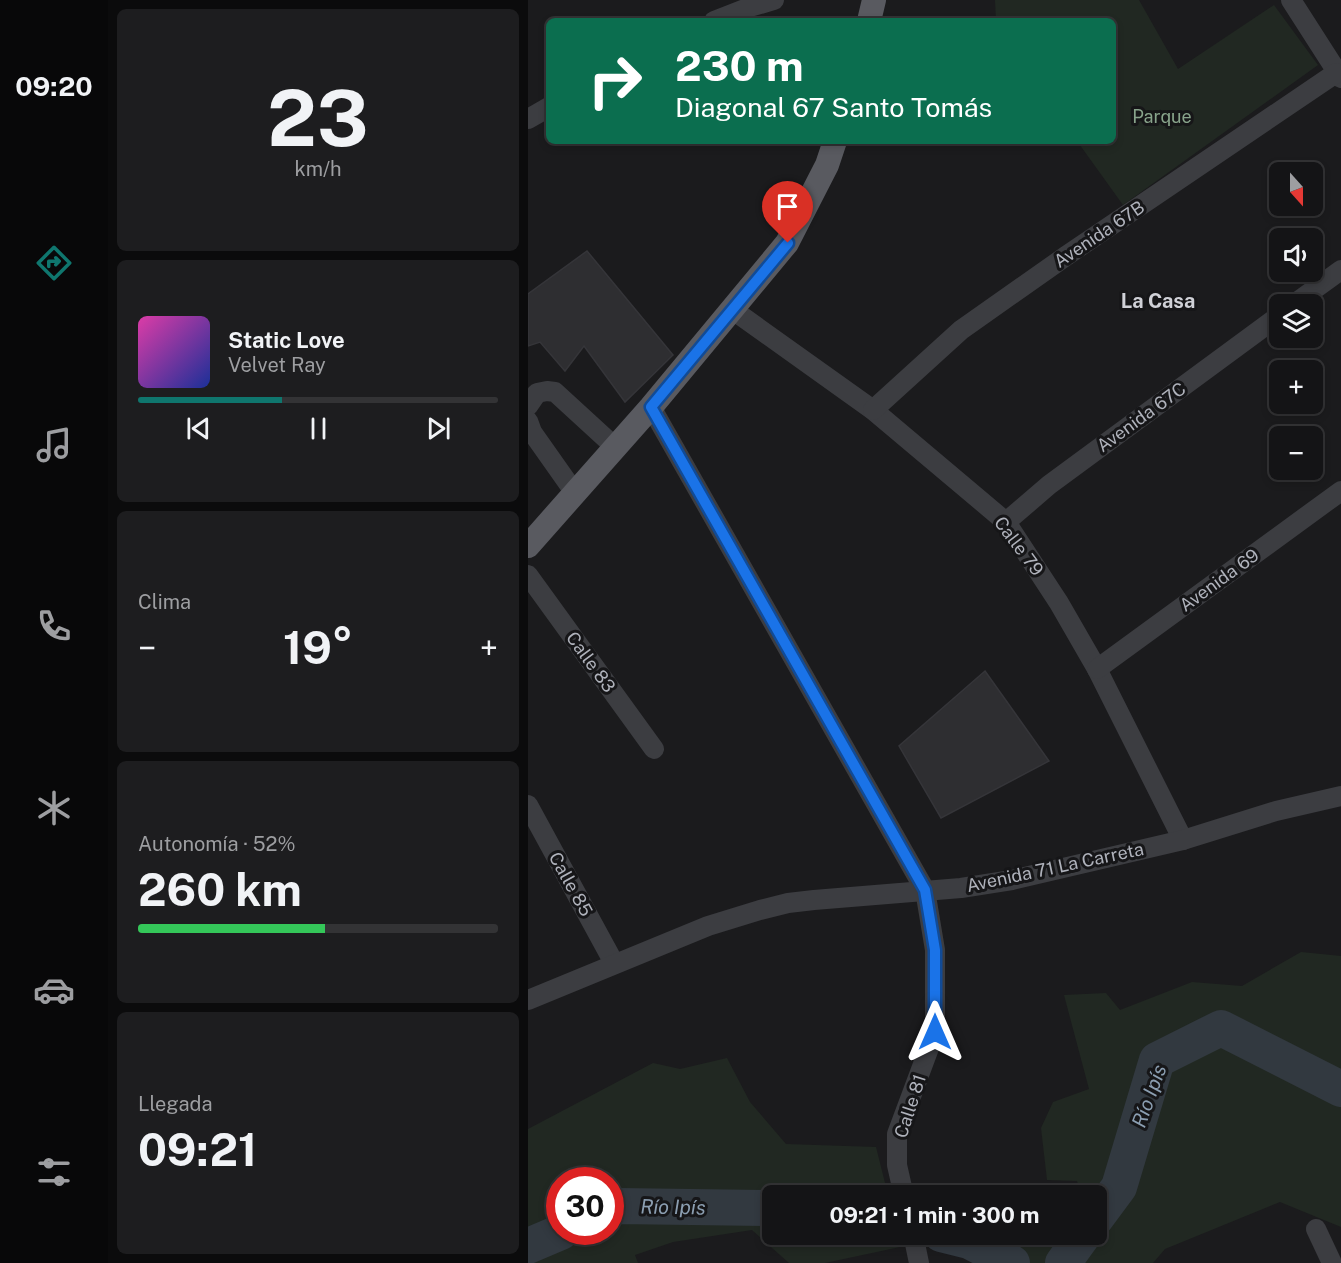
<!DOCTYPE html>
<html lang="es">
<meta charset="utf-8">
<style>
:root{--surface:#141416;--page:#1d1d1f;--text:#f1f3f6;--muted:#9d9ea1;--line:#333335;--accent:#0f766e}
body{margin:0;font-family:"Public Sans",sans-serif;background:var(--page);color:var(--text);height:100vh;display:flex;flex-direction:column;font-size:22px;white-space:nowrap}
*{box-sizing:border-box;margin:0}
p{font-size:20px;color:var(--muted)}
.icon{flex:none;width:33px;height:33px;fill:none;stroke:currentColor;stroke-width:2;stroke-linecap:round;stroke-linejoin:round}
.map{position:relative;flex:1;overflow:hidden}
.sheet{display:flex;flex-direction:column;gap:9px;padding:9px;background:#0b0b0c;width:420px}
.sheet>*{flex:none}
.hud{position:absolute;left:18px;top:18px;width:570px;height:126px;border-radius:9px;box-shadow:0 3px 9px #0003,0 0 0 2px var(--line);background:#0b6e4f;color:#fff;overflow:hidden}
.needle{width:39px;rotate:159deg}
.buttons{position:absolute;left:741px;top:162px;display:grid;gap:12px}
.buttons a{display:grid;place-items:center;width:54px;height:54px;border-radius:9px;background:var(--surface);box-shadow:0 3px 9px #0003,0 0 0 2px var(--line);font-size:30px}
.speed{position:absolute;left:18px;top:1167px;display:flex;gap:12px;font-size:30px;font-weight:700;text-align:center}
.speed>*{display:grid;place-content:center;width:78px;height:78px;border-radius:50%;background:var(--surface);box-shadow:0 3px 9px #0003,0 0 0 2px var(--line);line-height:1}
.speed .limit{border:9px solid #d22;background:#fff;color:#111}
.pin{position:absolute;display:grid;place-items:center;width:51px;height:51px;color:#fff;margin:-62px -26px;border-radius:50% 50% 50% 0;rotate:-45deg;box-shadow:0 0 6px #0007}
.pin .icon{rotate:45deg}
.me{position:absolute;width:66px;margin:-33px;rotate:0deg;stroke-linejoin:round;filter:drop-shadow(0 0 4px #0008)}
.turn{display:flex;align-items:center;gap:21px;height:126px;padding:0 30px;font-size:27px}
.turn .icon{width:78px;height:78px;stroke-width:2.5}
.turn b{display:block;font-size:42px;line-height:51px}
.big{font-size:45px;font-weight:700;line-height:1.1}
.sheet .card{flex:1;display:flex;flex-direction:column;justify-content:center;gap:9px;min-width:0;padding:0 21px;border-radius:9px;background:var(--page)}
.sheet .dial{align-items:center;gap:0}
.dial b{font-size:78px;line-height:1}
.song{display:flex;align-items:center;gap:18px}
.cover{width:72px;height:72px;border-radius:9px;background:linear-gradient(135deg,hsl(320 70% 55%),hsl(230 70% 35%))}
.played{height:6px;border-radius:3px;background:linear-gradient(90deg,var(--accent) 40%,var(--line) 40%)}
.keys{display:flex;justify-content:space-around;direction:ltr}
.heat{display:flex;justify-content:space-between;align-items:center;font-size:33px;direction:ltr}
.charge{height:9px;border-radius:4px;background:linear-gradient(90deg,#34c759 52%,var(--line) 0)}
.trip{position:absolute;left:234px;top:1185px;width:345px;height:60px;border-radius:9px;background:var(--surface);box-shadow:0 3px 9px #0003,0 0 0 2px var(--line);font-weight:700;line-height:60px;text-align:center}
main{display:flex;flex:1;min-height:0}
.tab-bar{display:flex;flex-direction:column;width:108px;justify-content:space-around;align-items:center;background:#080809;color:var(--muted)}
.tab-bar .icon{width:42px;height:42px}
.tab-bar .active{color:var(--accent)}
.tab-bar b{font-size:27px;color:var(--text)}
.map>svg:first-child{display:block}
.green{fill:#212822;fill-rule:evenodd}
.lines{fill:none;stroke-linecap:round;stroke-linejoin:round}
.river{stroke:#323940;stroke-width:36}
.building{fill:#2e2e31;stroke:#353539;stroke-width:1.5}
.minor{stroke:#3c3d41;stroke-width:20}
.major{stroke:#595a60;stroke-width:24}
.route-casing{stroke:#114b97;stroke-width:15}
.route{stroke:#1a73e8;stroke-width:10}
.labels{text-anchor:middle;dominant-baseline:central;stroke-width:6;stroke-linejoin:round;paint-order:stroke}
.park-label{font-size:18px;fill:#88a38b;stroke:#161618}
.street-label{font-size:18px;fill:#afb2bb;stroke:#161618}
.neighbourhood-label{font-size:20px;font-weight:bold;fill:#d0d1d7;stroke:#161618}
.water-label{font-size:20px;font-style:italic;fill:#8b9eb1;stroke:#161618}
</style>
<main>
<nav class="tab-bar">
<b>09:20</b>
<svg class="icon active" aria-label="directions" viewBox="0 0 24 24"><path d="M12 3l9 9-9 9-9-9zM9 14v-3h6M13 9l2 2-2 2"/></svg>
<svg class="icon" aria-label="music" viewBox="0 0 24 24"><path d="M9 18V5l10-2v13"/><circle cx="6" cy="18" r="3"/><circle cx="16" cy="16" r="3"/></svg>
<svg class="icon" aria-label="phone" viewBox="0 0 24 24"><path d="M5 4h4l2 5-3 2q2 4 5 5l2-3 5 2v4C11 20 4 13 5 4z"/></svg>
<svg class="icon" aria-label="climate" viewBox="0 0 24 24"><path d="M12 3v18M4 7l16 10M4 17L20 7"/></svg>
<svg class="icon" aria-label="car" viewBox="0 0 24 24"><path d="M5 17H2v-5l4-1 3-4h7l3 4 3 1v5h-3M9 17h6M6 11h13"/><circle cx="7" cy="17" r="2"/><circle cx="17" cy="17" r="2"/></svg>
<svg class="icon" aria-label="filters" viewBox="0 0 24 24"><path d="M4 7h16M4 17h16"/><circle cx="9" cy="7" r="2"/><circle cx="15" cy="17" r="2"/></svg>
</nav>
<section class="sheet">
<div class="card dial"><b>23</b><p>km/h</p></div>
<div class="card">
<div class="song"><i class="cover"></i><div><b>Static Love</b><p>Velvet Ray</p></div></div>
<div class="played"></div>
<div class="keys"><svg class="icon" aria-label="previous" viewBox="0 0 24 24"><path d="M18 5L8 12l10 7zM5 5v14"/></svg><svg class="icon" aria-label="pause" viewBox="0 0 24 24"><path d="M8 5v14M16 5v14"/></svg><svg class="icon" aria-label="next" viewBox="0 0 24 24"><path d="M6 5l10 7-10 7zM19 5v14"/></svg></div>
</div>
<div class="card"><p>Clima</p>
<div class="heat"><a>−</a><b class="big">19°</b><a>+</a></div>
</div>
<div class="card"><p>Autonomía · 52%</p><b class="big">260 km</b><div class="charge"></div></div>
<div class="card"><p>Llegada</p><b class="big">09:21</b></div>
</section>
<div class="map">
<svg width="813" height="1263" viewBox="0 0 813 1263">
<rect width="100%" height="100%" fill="#1b1b1d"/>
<g class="green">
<polygon points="467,0 611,0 650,69 746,5 790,65 595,205 549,141 585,141 585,21 468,21"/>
<polygon points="773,952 813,956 813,1227 752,1202 637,1249 625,1263 453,1263 456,1239 568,1234 568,1196 553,1195 549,1181 519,1180 513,1128 525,1102 561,1089 536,995 578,993 592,1010 664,982 714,986"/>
<path d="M199,1058L222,1102L258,1144L348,1147L360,1195L244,1196V1234L369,1235L372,1247L297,1263H261L224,1230L145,1242L107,1255L110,1263H0V1129L125,1063L152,1069ZM32,1180H82V1232H32Z"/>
</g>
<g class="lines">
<g class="river">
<polyline points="82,1210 90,1206 244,1208"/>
<polyline points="568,1218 591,1187 629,1060 693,1028 813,1089"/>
<polyline points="413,1234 441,1241 484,1263"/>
<polyline points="0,1246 33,1232"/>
<polyline points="535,1263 556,1234"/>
</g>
</g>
<g class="building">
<polygon points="59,251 145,355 97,402 56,346 37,371 12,342 0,346 0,294"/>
<polygon points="457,671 521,761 413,818 371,746"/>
</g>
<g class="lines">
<g class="minor">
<polyline points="763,0 813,78"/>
<polyline points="186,21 222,7 246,0"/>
<polyline points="0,119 21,107"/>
<polyline points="766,304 813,270"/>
<polyline points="205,310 345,410 478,522 531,603 569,669 655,840"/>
<polyline points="0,406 9,393 19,391 27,392 87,447"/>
<polyline points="123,407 397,890 407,950 407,1032 369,1134 369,1165 376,1196"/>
<polyline points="345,410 433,330 538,256 808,73"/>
<polyline points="0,421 4,432 47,493"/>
<polyline points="478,522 521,485 752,315"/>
<polyline points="0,575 126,749"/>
<polyline points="569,669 813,491"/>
<polyline points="0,805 86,963"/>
<polyline points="0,1000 180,926 232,910 260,903 286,900 433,888 484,880 655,840 748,811 813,796"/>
<polyline points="788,1229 804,1263"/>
<polyline points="385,1234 391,1263"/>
</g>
<g class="major">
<polyline points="341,21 346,0"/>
<polyline points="0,546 123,407 259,243 299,165 307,141"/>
</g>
</g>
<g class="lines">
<g class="route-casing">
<polyline id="route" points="260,243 123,407 397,890 407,950 407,1032"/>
</g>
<use href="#route" class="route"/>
</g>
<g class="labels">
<g class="park-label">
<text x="634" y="116">Parque</text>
</g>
<g class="street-label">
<text transform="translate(571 234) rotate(-34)">Avenida 67B</text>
<text transform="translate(613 417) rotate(-36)">Avenida 67C</text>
<text transform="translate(491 546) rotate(53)">Calle 79</text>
<text transform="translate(691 580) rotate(-36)">Avenida 69</text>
<text transform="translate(63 662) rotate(54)">Calle 83</text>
<text transform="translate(527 867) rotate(-12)">Avenida 71 La Carreta</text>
<text transform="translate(43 884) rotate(61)">Calle 85</text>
<text transform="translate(382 1106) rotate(-72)">Calle 81</text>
</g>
<g class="neighbourhood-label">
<text x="630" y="301">La Casa</text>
</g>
<g class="water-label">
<text transform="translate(621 1096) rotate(-70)">Río Ipís</text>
<text transform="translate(145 1207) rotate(1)">Río Ipís</text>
</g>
</g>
</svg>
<div class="buttons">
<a><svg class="needle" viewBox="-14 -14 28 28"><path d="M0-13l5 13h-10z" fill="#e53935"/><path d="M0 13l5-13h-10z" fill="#9d9ea1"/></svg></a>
<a><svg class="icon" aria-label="sound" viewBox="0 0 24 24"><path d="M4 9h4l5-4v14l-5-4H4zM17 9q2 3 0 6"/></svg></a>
<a><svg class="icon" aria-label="layers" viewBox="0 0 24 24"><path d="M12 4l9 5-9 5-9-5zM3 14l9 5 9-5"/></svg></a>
<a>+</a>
<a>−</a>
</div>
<div class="speed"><div class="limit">30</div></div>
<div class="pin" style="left:260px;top:243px;background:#d93025"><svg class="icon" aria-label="arrive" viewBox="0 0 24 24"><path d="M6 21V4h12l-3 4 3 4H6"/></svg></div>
<svg class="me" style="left:407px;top:1032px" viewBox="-20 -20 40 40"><path d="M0-17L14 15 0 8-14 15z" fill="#1a73e8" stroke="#fff" stroke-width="4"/></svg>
<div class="trip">09:21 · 1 min · 300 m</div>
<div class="hud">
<div class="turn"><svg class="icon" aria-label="right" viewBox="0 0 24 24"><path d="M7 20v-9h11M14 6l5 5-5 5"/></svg><div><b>230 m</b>Diagonal 67 Santo Tomás</div></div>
</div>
</div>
</main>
